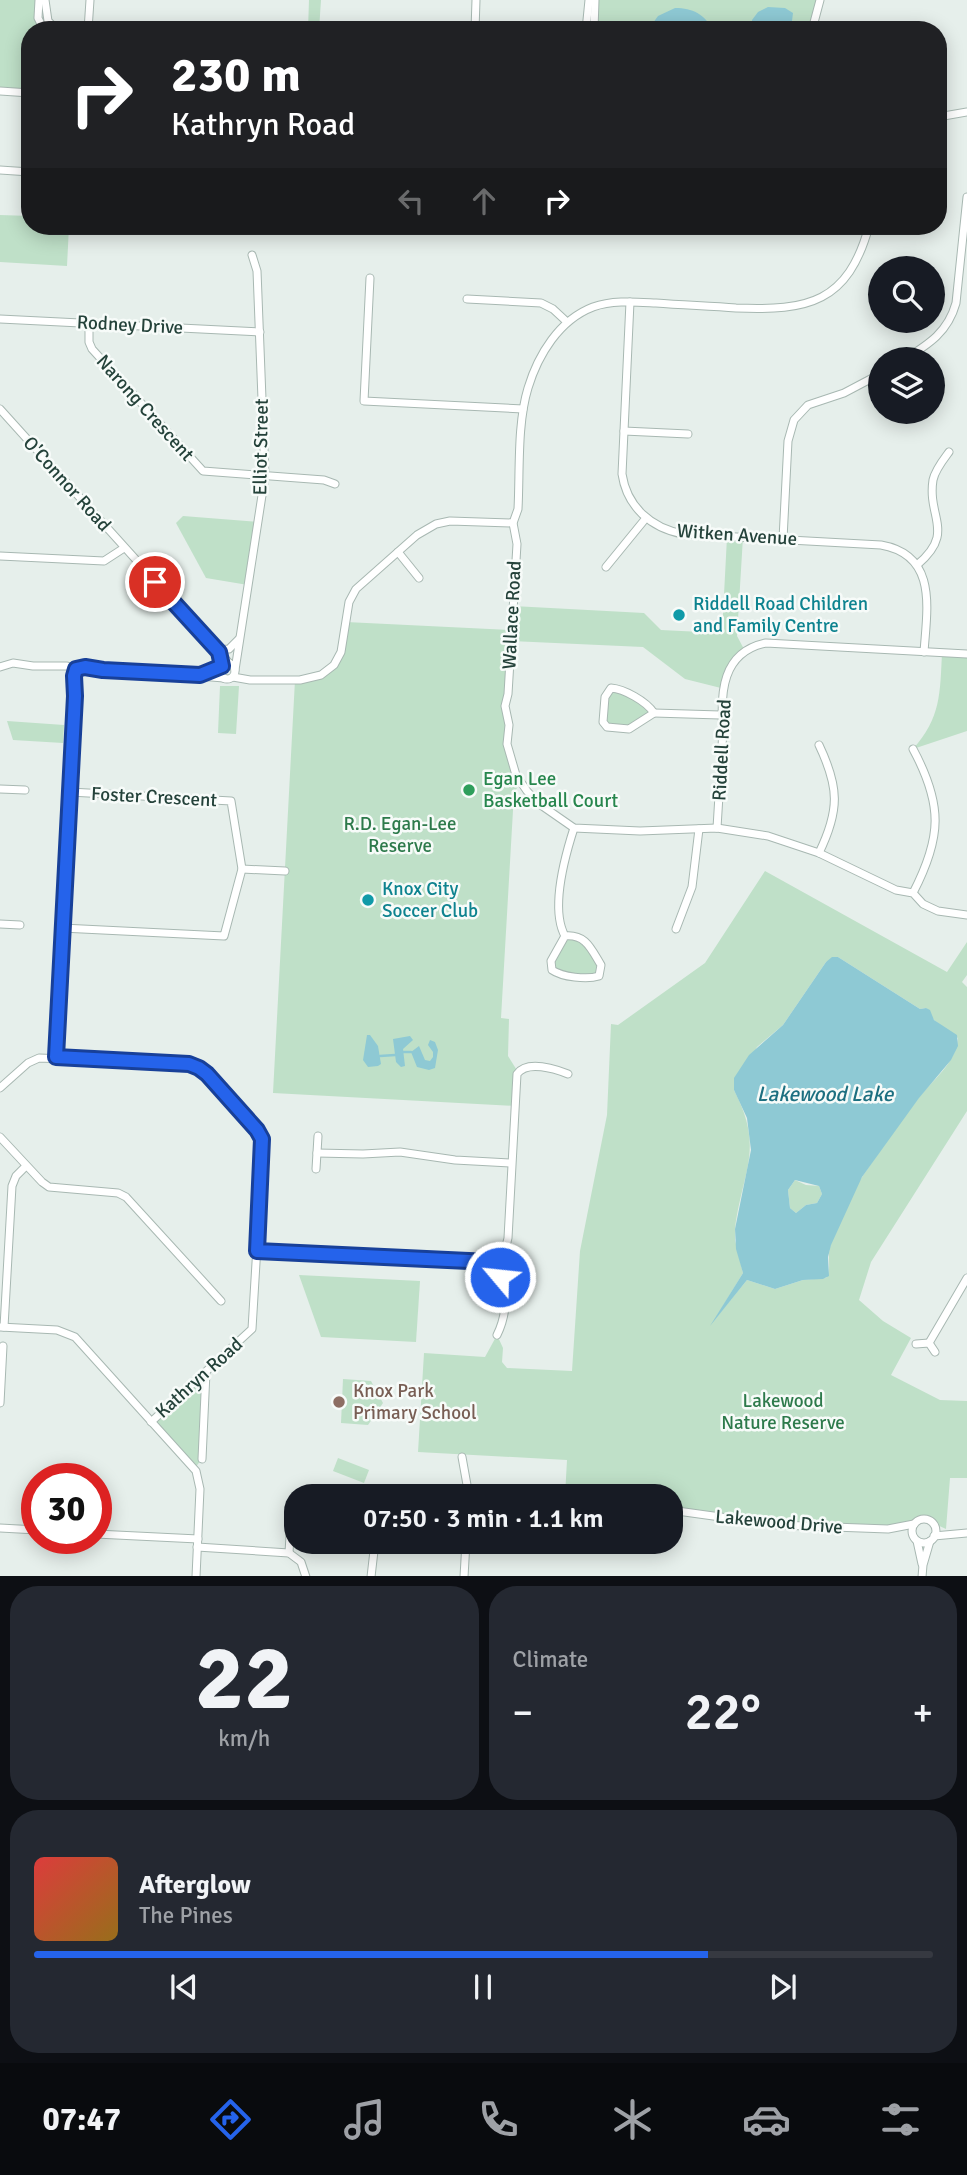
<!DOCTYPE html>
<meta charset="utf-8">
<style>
:root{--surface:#171b24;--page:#242831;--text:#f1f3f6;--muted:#9ea1a6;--line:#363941;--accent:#2563eb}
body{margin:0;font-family:Signika,sans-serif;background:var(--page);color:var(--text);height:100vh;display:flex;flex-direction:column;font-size:26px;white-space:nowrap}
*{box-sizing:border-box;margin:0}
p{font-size:23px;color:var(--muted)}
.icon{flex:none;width:38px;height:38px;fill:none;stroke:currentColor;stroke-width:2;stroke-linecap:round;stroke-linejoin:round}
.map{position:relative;height:1576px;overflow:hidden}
.panel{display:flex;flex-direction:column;gap:10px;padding:10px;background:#0d0f14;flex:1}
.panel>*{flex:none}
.top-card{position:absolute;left:21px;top:21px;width:926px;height:214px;border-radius:28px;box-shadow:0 4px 18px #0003;background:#202124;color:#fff;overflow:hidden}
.fabs{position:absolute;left:868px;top:256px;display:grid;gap:14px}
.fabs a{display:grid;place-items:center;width:77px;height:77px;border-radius:50%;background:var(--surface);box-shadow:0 4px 18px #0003;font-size:35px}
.speed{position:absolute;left:21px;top:1463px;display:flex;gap:14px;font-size:35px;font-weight:700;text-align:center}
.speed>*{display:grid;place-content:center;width:91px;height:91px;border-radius:50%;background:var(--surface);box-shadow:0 4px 18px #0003;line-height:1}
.speed .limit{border:10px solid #d22;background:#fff;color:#111}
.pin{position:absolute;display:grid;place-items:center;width:60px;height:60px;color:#fff;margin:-30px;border:4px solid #fff;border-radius:50%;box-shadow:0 2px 7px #0007}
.me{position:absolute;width:77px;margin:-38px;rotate:298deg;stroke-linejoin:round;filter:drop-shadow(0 0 5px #0008)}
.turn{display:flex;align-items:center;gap:24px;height:147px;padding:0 35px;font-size:32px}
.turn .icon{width:91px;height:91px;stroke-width:2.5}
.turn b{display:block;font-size:49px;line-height:60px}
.lanes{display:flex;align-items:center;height:66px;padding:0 35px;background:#0003;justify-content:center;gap:35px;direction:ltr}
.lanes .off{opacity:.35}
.big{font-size:52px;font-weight:600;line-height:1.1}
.panel .card{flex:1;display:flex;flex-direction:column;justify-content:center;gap:10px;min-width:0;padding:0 24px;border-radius:28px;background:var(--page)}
.panel .dial{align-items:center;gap:0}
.dial b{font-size:91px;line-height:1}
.song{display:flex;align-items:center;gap:21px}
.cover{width:84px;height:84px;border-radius:10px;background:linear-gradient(135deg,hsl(0 70% 55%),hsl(40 70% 35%))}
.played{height:7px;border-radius:4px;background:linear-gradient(90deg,var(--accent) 75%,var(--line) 75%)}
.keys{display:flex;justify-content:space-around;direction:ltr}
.heat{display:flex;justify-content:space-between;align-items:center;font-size:38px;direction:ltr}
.panel .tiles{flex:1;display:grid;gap:10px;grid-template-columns:1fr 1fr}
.card:last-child{grid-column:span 2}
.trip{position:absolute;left:284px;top:1484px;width:399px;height:70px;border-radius:28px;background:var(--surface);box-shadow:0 4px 18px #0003;font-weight:600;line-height:70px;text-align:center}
.dock{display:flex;height:112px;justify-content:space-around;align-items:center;background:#090b0e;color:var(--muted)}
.dock .icon{width:49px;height:49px}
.dock .current{color:var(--accent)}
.dock b{font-size:32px;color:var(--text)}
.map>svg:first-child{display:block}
.green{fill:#bfe0c8;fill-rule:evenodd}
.water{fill:#8ec9d4;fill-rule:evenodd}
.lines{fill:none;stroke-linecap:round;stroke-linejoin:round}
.stream{stroke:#8ec9d4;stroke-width:2.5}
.street-casing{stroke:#a8b8b2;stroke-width:9}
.street{stroke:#fff;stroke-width:7}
.route-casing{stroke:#184099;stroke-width:18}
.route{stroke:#2563eb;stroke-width:12}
.culture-dot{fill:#0f9aa8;stroke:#f7fbf9;stroke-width:2.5}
.leisure-dot{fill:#2e9e5b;stroke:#f7fbf9;stroke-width:2.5}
.education-dot{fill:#8d6e63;stroke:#f7fbf9;stroke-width:2.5}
.labels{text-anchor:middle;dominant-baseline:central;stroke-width:5;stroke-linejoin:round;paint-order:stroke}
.street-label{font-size:19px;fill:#24423a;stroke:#f7fbf9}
.culture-label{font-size:19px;fill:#0d838f;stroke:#f7fbf9;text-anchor:start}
.leisure-label{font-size:19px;fill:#27864d;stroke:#f7fbf9;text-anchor:start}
.park-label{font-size:19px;fill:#2d7a4b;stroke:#f7fbf9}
.education-label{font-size:19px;fill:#785e54;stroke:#f7fbf9;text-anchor:start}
.water-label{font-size:21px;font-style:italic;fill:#1c6f80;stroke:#f7fbf9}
</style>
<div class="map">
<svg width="967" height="1577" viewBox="0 0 967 1577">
<rect width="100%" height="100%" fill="#e6efeb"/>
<g class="green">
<polygon points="0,0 39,0 38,14 44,30 30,30 30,93 0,91"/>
<polygon points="309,0 321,0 319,30 308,30"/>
<polygon points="595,0 820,0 812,30 594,30"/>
<polygon points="0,215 30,216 30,226 69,226 67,266 0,262"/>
<polygon points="183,516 258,522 248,585 206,578 176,523"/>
<polygon points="727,537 743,537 737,636 745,651 738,656 725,689 685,679 643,647 511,641 507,737 520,783 514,793 501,1018 509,1019 508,1056 518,1072 515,1106 273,1093 295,680 310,678 334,665 346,622 511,630 513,606 644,613 661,630 722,633"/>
<path d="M942,653L967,654V731L913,749C941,718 940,693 942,653Z"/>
<polygon points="220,686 239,686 236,734 218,733"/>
<polygon points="618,689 654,713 633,727 610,728 603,718 606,693"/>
<polygon points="7,721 64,725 63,743 13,740"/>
<path d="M765,871L947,972L967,942V975L962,982L967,987V1111L871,1262L859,1300L883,1321L911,1338L891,1375L940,1400L967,1401V1478H950L946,1529L924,1519L914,1524L888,1529L809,1526L670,1510V1496H565L567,1460L418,1452L424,1353L485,1357L497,1335L503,1348L502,1362L507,1368L572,1371L580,1251L607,1115L611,1024L618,1025L705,963ZM838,957L920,1009L926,1008L934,1020L958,1038C956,1064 932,1080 917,1100C899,1124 881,1149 864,1174C850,1195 837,1224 830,1247C827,1258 832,1270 826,1278L803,1280L775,1289L747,1280L715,1319L743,1273L735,1240V1229C742,1171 765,1150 734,1090L757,1047L783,1025L826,962Z"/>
<polygon points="577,936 601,965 599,976 557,973 551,961 563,939"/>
<polygon points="795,1180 806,1185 819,1186 822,1194 817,1203 806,1205 796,1213 790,1208 788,1190"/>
<polygon points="299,1275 420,1281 416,1342 321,1337"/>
<polygon points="206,1372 202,1459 194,1469 151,1422"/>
<polygon points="343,1379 371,1381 383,1403 368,1425 341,1423"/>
<polygon points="338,1458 369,1470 364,1483 333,1471"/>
</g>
<g class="water">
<polygon points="768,7 785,8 793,13 792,21 785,30 752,30 752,20 758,12"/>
<path d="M675,8C693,8 704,14 713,30H648L658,16Z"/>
<path d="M832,957H838L920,1009L926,1008L930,1010L934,1020L957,1035L958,1046L951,1060L919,1098L862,1177L831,1245L828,1257L829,1276L823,1279L803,1280L775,1289L747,1280L710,1326L743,1273L736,1249L735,1229L751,1150L747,1118L734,1090V1078L749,1055L783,1025L826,962ZM795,1180L819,1186L822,1194L817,1203L806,1205L796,1213L790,1208L788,1190Z"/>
<polygon points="367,1035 370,1035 378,1046 381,1064 378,1066 368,1067 363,1060"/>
<polygon points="410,1036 413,1040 403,1049 405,1066 401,1067 396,1062 393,1039"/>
<polygon points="430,1040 435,1042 438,1050 435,1068 429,1070 417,1067 411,1052 419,1046 425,1060 430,1061 433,1057 433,1052 428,1045"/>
</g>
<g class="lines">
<g class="stream">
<polyline points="403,1052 411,1052"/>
<polyline points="380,1056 395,1055"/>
</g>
<g class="street-casing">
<g id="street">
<polyline points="39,0 38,18 44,30"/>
<polyline points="45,0 48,21 57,30"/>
<polyline points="88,30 90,0"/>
<polyline points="475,30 476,0"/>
<polyline points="586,30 589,0"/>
<polyline points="594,30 595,0"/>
<polyline points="812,30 820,0"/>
<polyline points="0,91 30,93"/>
<polyline points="938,117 967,112"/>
<polyline points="0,170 30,172"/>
<path d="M869,226C848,303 808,311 736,308C709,306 682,305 656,303C635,302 613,300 593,307C559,320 538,355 528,388C517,424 520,471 518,509L513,523L517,544L508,694L505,706L509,725L507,744L516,775L527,791L538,803L574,828L640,831L717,828L768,836L819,853L896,890L913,893L923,904L938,911L967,915"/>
<polyline points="370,278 364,401 523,409"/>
<polyline points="467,299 541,303 553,309 567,322"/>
<path d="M630,302L622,474C627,507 651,528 683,534L881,545C938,555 927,609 924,652"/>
<polyline points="0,319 260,332"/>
<polyline points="89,323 89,342 92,349 203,471 324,480 335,484"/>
<path d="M905,359C929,344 948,332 956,303L967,197"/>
<polyline points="0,409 230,664"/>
<polyline points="624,431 688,434"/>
<polyline points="783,539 788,441 794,420 808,405 844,393 880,374"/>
<polyline points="398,552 419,578"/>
<polyline points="0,556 104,561 124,548"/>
<path d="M917,565C956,532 927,518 933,480C935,470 943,460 949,452"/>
<polyline points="606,567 646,518"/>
<polyline points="217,650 229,649 239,639"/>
<circle cx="227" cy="671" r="8"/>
<polyline points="0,667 13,663 33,666 67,666 76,669 85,667 224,678"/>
<polyline points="235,670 265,476 257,271 252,255"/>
<polyline points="233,677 250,680 300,680 321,675 334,665 341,652 349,602 356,589 417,535 436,524 450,521 513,523"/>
<path d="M611,688C624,689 646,701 654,713L629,729L607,727L603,722L605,697Z"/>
<polyline points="654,713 720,715"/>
<path d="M819,745C839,787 840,810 819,853"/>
<path d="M913,749C943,805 942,837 913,893"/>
<polyline points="0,789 25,790"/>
<path d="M717,828L723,730C720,693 722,652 766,643L967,654"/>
<polyline points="242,869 285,871"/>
<polyline points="0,924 20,925"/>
<polyline points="62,928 224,936 242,869 231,801 70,792"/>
<polyline points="676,929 692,887 699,829"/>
<path d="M565,936C586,934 591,949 601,965L599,976C587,980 562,977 552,970L551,961Z"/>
<path d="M565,936C550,909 565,856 574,828"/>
<polyline points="56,1057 75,696 74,676 76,669"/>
<polyline points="0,1088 28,1063 39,1058 189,1064 199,1068 207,1074 257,1130 263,1147 252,1329 151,1422"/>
<polyline points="0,1137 42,1182 49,1187 118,1193 126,1197 221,1301"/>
<polyline points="317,1153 363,1154 400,1152 455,1160 511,1163"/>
<polyline points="316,1169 318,1136"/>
<path d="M257,1251L479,1263C495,1263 505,1255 508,1238L517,1074C527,1060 555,1069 568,1074"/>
<path d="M490,1262C494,1268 500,1275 503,1282C509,1297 504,1321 497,1335"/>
<polyline points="0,1327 57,1330 75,1337 196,1471 200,1489 196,1577"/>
<polyline points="4,1327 12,1186 16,1176 26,1166"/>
<polyline points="929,1343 967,1278"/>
<polyline points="916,1344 929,1343 935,1352"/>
<polyline points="0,1403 3,1346"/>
<polyline points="462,1457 469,1496"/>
<polyline points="202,1459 206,1372"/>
<polyline points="670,1510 778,1525 888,1529 914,1524"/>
<circle cx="924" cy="1531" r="12"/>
<polyline points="0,1528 37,1530"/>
<polyline points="96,1534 198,1539"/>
<polyline points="934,1536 967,1533"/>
<polyline points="917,1541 922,1564"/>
<polyline points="197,1547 289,1553 301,1562 306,1577"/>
<polyline points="289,1553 292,1501"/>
<polyline points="371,1577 375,1542"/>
<polyline points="464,1577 466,1542"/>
<polyline points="922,1577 923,1565 930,1541"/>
</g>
</g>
<use href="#street" class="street"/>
</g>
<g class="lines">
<g class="route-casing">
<polyline id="route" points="155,582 219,652 222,666 200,675 103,670 85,667 76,669 74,676 75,696 56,1057 189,1064 199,1068 207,1074 257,1130 262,1139 257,1251 490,1262 500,1277"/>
</g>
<use href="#route" class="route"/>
</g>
<g class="culture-dot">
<circle cx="679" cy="615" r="7"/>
<circle cx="368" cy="900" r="7"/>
</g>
<circle class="leisure-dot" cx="469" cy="790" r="7"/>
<circle class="education-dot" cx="339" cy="1402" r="7"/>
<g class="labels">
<g class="street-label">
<text transform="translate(130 325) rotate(3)">Rodney Drive</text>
<text transform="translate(145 408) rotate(48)">Narong Crescent</text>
<text transform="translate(261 447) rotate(-89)">Elliot Street</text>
<text transform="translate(67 484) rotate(48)">O'Connor Road</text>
<text transform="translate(737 535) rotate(4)">Witken Avenue</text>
<text transform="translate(512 615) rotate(-87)">Wallace Road</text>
<text transform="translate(722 750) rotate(-87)">Riddell Road</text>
<text transform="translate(154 797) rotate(3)">Foster Crescent</text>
<text transform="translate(199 1378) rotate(-42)">Kathryn Road</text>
<text transform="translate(779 1522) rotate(5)">Lakewood Drive</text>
</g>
<g class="culture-label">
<text x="693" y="604">Riddell Road Children<tspan x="693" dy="22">and Family Centre</tspan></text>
<text x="382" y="889">Knox City<tspan x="382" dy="22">Soccer Club</tspan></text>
</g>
<g class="leisure-label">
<text x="483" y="779">Egan Lee<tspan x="483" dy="22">Basketball Court</tspan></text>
</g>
<g class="park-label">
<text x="400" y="824">R.D. Egan-Lee<tspan x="400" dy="22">Reserve</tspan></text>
<text x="783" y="1401">Lakewood<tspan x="783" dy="22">Nature Reserve</tspan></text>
</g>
<g class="education-label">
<text x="353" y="1391">Knox Park<tspan x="353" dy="22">Primary School</tspan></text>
</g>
<g class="water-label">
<text x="825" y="1094">Lakewood Lake</text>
</g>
</g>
</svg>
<div class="fabs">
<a><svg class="icon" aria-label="search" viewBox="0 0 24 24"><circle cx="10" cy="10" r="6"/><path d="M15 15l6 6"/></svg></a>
<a><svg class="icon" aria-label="layers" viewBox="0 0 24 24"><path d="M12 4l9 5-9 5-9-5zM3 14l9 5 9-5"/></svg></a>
</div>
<div class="speed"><div class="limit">30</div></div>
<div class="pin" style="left:155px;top:582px;background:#d93025"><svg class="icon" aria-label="arrive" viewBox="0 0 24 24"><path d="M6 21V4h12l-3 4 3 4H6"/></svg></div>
<svg class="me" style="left:500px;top:1277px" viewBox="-20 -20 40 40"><circle r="17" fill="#2563eb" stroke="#fff" stroke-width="3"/><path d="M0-11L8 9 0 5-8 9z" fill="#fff"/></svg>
<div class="trip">07:50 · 3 min · 1.1 km</div>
<div class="top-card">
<div class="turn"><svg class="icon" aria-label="right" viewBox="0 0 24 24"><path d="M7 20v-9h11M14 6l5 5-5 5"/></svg><div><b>230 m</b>Kathryn Road</div></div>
<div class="lanes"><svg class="icon off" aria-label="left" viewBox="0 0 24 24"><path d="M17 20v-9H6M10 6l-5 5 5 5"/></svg><svg class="icon off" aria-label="ahead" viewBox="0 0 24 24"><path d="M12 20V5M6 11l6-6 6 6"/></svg><svg class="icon" aria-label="right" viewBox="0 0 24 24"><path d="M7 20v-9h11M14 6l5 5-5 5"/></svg></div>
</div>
</div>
<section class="panel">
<div class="tiles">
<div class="card dial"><b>22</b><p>km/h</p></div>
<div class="card"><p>Climate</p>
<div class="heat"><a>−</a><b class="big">22°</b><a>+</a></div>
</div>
<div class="card">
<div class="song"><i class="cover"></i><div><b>Afterglow</b><p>The Pines</p></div></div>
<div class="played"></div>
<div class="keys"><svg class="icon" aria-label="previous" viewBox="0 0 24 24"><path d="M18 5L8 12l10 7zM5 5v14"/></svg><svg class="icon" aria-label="pause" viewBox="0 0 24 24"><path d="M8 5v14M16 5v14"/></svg><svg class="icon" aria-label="next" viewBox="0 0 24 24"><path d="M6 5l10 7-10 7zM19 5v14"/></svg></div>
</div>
</div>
</section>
<nav class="dock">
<b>07:47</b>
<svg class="icon current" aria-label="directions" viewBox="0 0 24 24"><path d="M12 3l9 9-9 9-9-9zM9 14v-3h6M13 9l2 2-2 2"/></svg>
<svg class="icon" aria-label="music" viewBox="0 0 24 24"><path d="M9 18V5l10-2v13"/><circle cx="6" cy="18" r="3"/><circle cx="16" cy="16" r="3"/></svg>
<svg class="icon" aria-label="phone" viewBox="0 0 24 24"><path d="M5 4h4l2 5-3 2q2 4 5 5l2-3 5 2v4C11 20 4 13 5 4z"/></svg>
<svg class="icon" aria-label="climate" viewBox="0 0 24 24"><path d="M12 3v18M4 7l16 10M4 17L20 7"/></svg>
<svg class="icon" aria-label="car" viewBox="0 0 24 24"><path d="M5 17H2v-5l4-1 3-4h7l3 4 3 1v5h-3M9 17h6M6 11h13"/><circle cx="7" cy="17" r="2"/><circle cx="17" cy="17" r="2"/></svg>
<svg class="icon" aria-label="filters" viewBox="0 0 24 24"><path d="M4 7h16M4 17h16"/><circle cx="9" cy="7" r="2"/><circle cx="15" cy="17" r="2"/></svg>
</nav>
